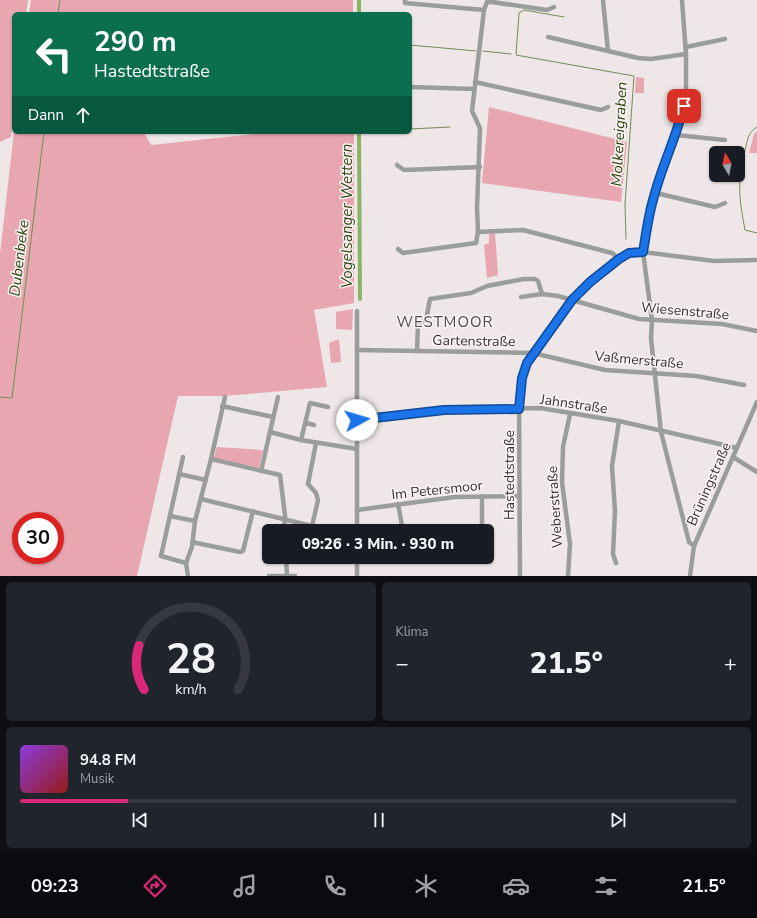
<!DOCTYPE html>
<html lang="de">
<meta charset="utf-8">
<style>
:root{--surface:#171b24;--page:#20242c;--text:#f1f3f6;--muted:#9ea1a6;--line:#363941;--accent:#db2777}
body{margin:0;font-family:"Nunito Sans",sans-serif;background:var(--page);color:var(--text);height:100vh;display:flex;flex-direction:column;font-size:15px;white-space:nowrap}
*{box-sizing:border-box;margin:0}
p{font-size:13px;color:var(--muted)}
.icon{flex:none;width:22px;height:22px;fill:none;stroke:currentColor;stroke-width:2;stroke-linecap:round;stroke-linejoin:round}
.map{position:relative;height:576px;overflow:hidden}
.panel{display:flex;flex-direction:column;gap:6px;padding:6px;background:#0d0f14;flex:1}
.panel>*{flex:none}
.guide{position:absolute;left:12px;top:12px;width:400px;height:122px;border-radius:6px;box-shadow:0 1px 3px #0004;background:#0b6e4f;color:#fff;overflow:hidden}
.needle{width:26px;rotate:350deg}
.tools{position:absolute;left:709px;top:146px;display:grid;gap:8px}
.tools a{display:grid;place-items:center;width:36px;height:36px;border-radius:6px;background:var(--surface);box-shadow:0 1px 3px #0004;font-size:20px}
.speed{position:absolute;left:12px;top:512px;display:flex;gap:8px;font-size:20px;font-weight:700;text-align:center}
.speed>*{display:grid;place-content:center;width:52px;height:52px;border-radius:50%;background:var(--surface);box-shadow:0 1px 3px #0004;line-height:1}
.speed .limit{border:6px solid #d22;background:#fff;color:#111}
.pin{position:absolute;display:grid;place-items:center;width:34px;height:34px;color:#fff;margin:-17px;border-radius:8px;box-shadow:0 2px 6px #0006}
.me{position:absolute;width:44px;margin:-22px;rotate:84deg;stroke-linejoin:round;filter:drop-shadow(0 0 3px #0008)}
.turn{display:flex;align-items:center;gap:14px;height:84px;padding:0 16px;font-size:18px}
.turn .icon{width:52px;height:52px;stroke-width:2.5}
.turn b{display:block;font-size:28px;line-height:34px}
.then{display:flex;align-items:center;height:38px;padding:0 16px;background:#0003;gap:8px;font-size:15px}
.big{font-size:30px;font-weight:800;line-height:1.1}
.panel .tile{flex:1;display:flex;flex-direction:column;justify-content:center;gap:6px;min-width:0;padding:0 14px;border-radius:6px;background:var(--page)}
.panel .dial{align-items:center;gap:0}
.dial svg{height:104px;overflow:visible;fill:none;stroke:var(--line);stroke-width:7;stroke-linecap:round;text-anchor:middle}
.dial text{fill:var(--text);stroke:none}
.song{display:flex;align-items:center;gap:12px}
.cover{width:48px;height:48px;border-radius:6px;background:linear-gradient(135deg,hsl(270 70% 55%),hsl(0 70% 35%))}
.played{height:4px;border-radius:2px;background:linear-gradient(90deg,var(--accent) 15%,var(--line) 15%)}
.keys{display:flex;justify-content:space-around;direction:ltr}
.heat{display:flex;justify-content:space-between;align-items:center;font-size:22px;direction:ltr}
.panel .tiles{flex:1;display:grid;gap:6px;grid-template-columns:1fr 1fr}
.tile:last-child{grid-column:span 2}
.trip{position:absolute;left:262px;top:524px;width:232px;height:40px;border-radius:6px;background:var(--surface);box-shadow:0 1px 3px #0004;font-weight:800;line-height:40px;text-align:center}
.dock{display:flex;height:64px;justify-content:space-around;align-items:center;background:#090b0e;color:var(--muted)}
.dock .icon{width:28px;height:28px}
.dock .on{color:var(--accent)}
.dock b{font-size:18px;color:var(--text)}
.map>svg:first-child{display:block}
.green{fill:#e7a6b0;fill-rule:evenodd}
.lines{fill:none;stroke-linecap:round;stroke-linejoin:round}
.stream{stroke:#718d56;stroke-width:1}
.canal{stroke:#8ab465;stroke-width:4}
.minor{stroke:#9b9d9a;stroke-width:4.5}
.route-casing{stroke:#114b97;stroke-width:10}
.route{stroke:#1a73e8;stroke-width:7}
.labels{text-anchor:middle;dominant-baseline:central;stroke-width:3;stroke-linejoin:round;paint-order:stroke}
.street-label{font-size:14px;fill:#363333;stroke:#fbf3f4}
.water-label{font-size:15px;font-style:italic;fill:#2c470f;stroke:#fbf3f4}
.neighbourhood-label{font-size:15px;letter-spacing:1px;fill:#504a4b;stroke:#fbf3f4}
</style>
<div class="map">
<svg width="757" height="576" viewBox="0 0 757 576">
<rect width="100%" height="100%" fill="#eee6e7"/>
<g class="green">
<polygon points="0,0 28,0 26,14 14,14 14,112 11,137 0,142"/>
<polygon points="31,0 353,0 353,14 29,14"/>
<polygon points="636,77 644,78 644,93 635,93"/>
<polygon points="489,107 627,142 621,202 482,183"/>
<polygon points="757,131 757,153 749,153 754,134"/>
<path d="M14,132H144L151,145L255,134L256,132H354V303L314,310L327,387L224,396H178L137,576H0V254ZM21,521H55V555H21Z"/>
<polygon points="495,233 498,275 487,278 484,245 489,243 489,234"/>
<polygon points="353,309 352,330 336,329 336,312"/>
<polygon points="339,339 341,362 331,363 329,343"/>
<polygon points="217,447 263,450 259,468 214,458"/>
</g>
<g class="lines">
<g class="stream">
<polyline points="58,14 60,0"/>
<polyline points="564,17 524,10 519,13 516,55 634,76 625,205 626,239"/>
<polyline points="410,45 476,51"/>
<polyline points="483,51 511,54"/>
<path d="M757,127C747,134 748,139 745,150C737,183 739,198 745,230L757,233"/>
<polyline points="410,129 450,127"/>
<polyline points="0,397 12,398 44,132"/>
</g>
<g class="canal">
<polyline points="359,0 359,14"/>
<polyline points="359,132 360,299"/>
</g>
<g class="minor">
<polyline points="405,0 405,3 484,10 472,111 480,128 477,208 478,232 523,230 612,253 619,259"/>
<polyline points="603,0 608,51"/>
<polyline points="682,0 686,54 686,96 679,125 664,162 653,199 643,252 652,320 651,338 661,432 689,542 694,546"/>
<polyline points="484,10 487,2 492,2 547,10 554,7"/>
<polyline points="548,37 638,58 651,59 686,54"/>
<polyline points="686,47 725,39"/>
<polyline points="475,82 601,110 608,107"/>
<polyline points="410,87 474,89"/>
<polyline points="676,135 725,140"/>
<polyline points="397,165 404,170 480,167"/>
<polyline points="656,193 715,207 725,203"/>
<polyline points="398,249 403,253 476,243 478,232"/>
<polyline points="521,297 542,294 558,296 639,319 722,324 757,331"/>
<polyline points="357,350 533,353 605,370 696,376 744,385"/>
<polyline points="417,351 418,324 426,320 430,299 471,293 487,286 524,279 535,279 538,281 542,294"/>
<polyline points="222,406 273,417"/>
<polyline points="357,420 445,410 540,408 619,421 737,448"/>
<polyline points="306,423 314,425"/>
<polyline points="270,432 301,440 357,449"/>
<polyline points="301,440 310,403 328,407"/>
<polyline points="183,457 161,556 186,563"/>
<polyline points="733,457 757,472"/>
<polyline points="211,459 225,397"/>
<polyline points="261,471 278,397"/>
<polyline points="179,474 206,480"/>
<polyline points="201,499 312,526 318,500 316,493 308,484 316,443"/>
<polyline points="398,504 403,531"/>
<polyline points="357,510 455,497 520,496"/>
<polyline points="170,516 195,521"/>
<polyline points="357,531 357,311"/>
<polyline points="468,531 482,529 482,496"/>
<polyline points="192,542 240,552 243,551 253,511"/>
<polyline points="286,557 287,575"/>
<polyline points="357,557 357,576"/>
<polyline points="616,563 613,554 615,511 612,466 619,421"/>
<polyline points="188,576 186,563 192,547 195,521 211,459 280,475 285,515 284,531"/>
<polyline points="269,576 295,576"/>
<polyline points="520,576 519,399 522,378 527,363 572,300 590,282 629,253 643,252 714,261 757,260"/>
<polyline points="568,576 570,544 562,482 563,447 570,414"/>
<polyline points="690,576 694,546 757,402"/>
</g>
</g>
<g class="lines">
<g class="route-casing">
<path id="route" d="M357,420L444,410L519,409L522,378L527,363L572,300L590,282L619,259L629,253L643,252C646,235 648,217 653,200C661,168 676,138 684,106"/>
</g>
<use href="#route" class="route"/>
</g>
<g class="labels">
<g class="street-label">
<text transform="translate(685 311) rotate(5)">Wiesenstraße</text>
<text transform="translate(474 341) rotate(1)">Gartenstraße</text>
<text transform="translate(639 360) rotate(5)">Vaßmerstraße</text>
<text transform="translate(574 404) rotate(8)">Jahnstraße</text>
<text transform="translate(509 475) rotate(-90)">Hastedtstraße</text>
<text transform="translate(709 484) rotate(-66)">Brüningstraße</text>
<text transform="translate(437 490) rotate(-6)">Im Petersmoor</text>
<text transform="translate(555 507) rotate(-94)">Weberstraße</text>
</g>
<g class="water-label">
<text transform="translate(619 134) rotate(-87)">Molkereigraben</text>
<text transform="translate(347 216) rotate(-90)">Vogelsanger Wettern</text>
<text transform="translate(19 258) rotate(-83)">Dubenbeke</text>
</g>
<g class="neighbourhood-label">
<text x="445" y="322">WESTMOOR</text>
</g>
</g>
</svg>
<div class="tools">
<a><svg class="needle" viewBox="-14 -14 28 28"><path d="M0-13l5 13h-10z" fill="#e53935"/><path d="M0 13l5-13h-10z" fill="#9ea1a6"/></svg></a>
</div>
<div class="speed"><div class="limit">30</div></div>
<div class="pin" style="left:684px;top:106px;background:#d93025"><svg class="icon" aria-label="arrive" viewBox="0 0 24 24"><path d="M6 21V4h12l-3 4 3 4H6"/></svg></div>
<svg class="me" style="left:357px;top:420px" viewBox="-20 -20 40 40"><circle r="19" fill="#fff"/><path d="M0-13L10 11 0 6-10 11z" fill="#1a73e8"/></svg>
<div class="trip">09:26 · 3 Min. · 930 m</div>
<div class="guide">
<div class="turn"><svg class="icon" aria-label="left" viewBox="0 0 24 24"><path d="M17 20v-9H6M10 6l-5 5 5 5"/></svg><div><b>290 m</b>Hastedtstraße</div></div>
<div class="then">Dann<svg class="icon" aria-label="ahead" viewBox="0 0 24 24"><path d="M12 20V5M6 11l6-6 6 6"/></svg></div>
</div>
</div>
<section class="panel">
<div class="tiles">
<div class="tile dial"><svg viewBox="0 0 100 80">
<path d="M14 69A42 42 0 1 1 86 69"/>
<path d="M14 69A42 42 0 0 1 10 35" stroke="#db2777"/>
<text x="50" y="56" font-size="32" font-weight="700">28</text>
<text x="50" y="72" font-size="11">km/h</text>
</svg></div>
<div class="tile"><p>Klima</p>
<div class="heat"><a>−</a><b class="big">21.5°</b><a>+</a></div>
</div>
<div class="tile">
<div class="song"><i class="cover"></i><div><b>94.8 FM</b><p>Musik</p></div></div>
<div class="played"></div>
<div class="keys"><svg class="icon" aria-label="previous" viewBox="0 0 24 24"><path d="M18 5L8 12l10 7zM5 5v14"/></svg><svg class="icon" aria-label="pause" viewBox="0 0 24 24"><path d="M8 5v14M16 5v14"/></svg><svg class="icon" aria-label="next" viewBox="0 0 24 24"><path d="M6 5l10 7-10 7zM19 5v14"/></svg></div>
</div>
</div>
</section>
<nav class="dock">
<b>09:23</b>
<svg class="icon on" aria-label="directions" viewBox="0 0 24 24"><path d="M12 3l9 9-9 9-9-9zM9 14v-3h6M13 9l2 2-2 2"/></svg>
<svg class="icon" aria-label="music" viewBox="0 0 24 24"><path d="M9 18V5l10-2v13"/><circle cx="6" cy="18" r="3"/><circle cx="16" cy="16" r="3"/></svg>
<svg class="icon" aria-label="phone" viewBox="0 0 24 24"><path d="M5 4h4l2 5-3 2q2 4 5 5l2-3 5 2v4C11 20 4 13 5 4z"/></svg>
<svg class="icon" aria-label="climate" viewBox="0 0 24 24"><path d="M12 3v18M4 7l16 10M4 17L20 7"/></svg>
<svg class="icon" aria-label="car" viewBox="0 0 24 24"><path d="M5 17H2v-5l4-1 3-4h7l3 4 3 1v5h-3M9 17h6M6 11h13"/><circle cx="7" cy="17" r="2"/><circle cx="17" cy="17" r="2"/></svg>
<svg class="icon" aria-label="filters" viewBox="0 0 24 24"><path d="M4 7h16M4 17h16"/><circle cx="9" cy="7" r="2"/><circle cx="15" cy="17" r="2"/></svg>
<b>21.5°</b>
</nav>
